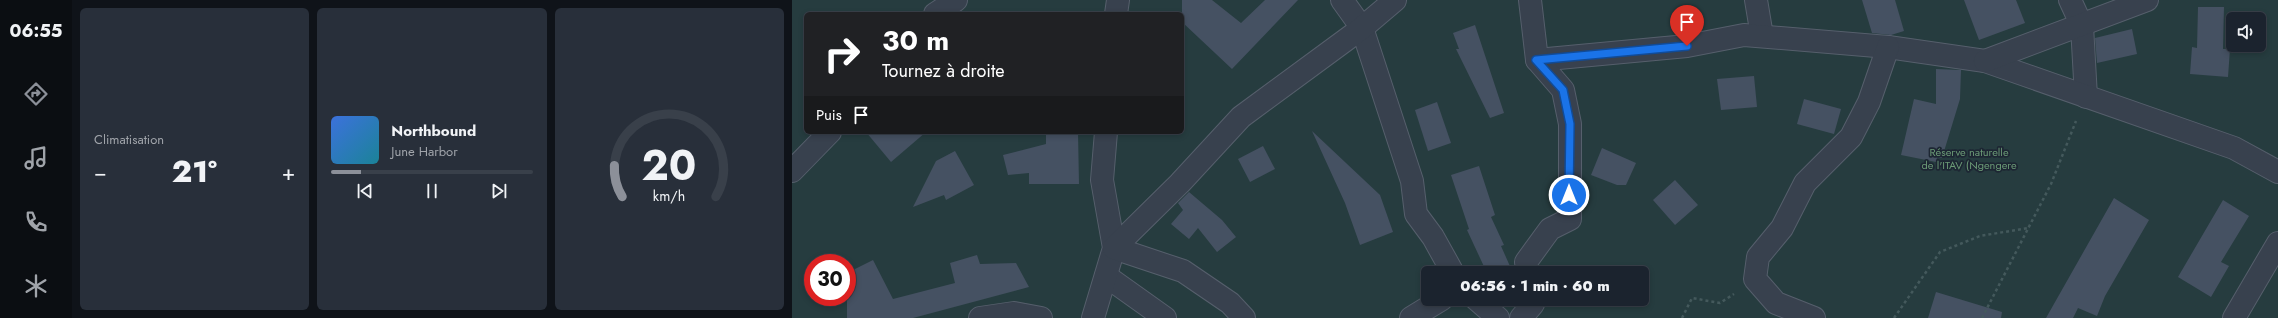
<!DOCTYPE html>
<html lang="fr">
<meta charset="utf-8">
<style>
:root{--surface:#1b232e;--page:#282f3a;--text:#f1f3f6;--muted:#a0a4aa;--line:#39404a;--accent:#8c9099}
body{margin:0;font-family:Jost,sans-serif;background:var(--page);color:var(--text);height:100vh;display:flex;flex-direction:column;font-size:15px;white-space:nowrap}
*{box-sizing:border-box;margin:0}
p{font-size:13px;color:var(--muted)}
.icon{flex:none;width:22px;height:22px;fill:none;stroke:currentColor;stroke-width:2;stroke-linecap:round;stroke-linejoin:round}
.map{position:relative;flex:1;overflow:hidden}
.side{display:flex;flex-direction:column;gap:8px;padding:8px;background:#0f1319;width:720px}
.side>*{flex:none}
.top-card{position:absolute;left:12px;top:12px;width:380px;height:122px;border-radius:6px;box-shadow:0 2px 6px #0003,0 0 0 1px var(--line);background:#202124;color:#fff;overflow:hidden}
.tools{position:absolute;left:1434px;top:12px;display:grid;gap:8px}
.tools a{display:grid;place-items:center;width:40px;height:40px;border-radius:6px;background:var(--surface);box-shadow:0 2px 6px #0003,0 0 0 1px var(--line);font-size:20px}
.speed{position:absolute;left:12px;top:254px;display:flex;gap:8px;font-size:20px;font-weight:700;text-align:center}
.speed>*{display:grid;place-content:center;width:52px;height:52px;border-radius:50%;background:var(--surface);box-shadow:0 2px 6px #0003,0 0 0 1px var(--line);line-height:1}
.speed .limit{border:6px solid #d22;background:#fff;color:#111}
.pin{position:absolute;display:grid;place-items:center;width:34px;height:34px;color:#fff;margin:-41px -17px;border-radius:50% 50% 50% 0;rotate:-45deg;box-shadow:0 0 4px #0007}
.pin .icon{rotate:45deg}
.me{position:absolute;width:44px;margin:-22px;rotate:0deg;stroke-linejoin:round;filter:drop-shadow(0 0 3px #0008)}
.turn{display:flex;align-items:center;gap:14px;height:84px;padding:0 12px;font-size:18px}
.turn .icon{width:52px;height:52px;stroke-width:2.5}
.turn b{display:block;font-size:28px;line-height:34px}
.then{display:flex;align-items:center;height:38px;padding:0 12px;background:#0003;gap:8px;font-size:15px}
.big{font-size:30px;font-weight:800;line-height:1.1}
.side .tile{flex:1;display:flex;flex-direction:column;justify-content:center;gap:6px;min-width:0;padding:0 14px;border-radius:6px;background:var(--page)}
.side .dial{align-items:center;gap:0}
.dial svg{height:104px;overflow:visible;fill:none;stroke:var(--line);stroke-width:7;stroke-linecap:round;text-anchor:middle}
.dial text{fill:var(--text);stroke:none}
.song{display:flex;align-items:center;gap:12px}
.cover{width:48px;height:48px;border-radius:6px;background:linear-gradient(135deg,hsl(220 70% 55%),hsl(190 70% 35%))}
.played{height:4px;border-radius:2px;background:linear-gradient(90deg,var(--accent) 15%,var(--line) 15%)}
.keys{display:flex;justify-content:space-around;direction:ltr}
.heat{display:flex;justify-content:space-between;align-items:center;font-size:22px;direction:ltr}
.side .tiles{flex:1;display:grid;gap:8px;grid-template-columns:repeat(3,1fr)}
.trip{position:absolute;left:629px;top:266px;width:228px;height:40px;border-radius:6px;background:var(--surface);box-shadow:0 2px 6px #0003,0 0 0 1px var(--line);font-weight:800;line-height:40px;text-align:center}
main{display:flex;flex:1;min-height:0}
.tab-bar{display:flex;flex-direction:column;width:72px;justify-content:space-around;align-items:center;background:#0b0e12;color:var(--muted)}
.tab-bar .icon{width:28px;height:28px}
.tab-bar .active{color:var(--accent)}
.tab-bar b{font-size:18px;color:var(--text)}
.map>svg:first-child{display:block}
.green{fill:#263c3f;fill-rule:evenodd}
.building{fill:#455162}
.lines{fill:none;stroke-linecap:round;stroke-linejoin:round}
.minor-casing{stroke:#565f6c;stroke-width:24}
.path{stroke:#44595c;stroke-width:2.5;stroke-dasharray:3 3;stroke-linecap:butt}
.minor{stroke:#38414e;stroke-width:22}
.route-casing{stroke:#114b97;stroke-width:10}
.route{stroke:#1a73e8;stroke-width:7}
.labels{text-anchor:middle;dominant-baseline:central;stroke-width:3.5;stroke-linejoin:round;paint-order:stroke}
.park-label{font-size:11px;fill:#6b9a76;stroke:#1d2633}
</style>
<main>
<nav class="tab-bar">
<b>06:55</b>
<svg class="icon active" aria-label="directions" viewBox="0 0 24 24"><path d="M12 3l9 9-9 9-9-9zM9 14v-3h6M13 9l2 2-2 2"/></svg>
<svg class="icon" aria-label="music" viewBox="0 0 24 24"><path d="M9 18V5l10-2v13"/><circle cx="6" cy="18" r="3"/><circle cx="16" cy="16" r="3"/></svg>
<svg class="icon" aria-label="phone" viewBox="0 0 24 24"><path d="M5 4h4l2 5-3 2q2 4 5 5l2-3 5 2v4C11 20 4 13 5 4z"/></svg>
<svg class="icon" aria-label="climate" viewBox="0 0 24 24"><path d="M12 3v18M4 7l16 10M4 17L20 7"/></svg>
</nav>
<section class="side">
<div class="tiles">
<div class="tile"><p>Climatisation</p>
<div class="heat"><a>−</a><b class="big">21°</b><a>+</a></div>
</div>
<div class="tile">
<div class="song"><i class="cover"></i><div><b>Northbound</b><p>June Harbor</p></div></div>
<div class="played"></div>
<div class="keys"><svg class="icon" aria-label="previous" viewBox="0 0 24 24"><path d="M18 5L8 12l10 7zM5 5v14"/></svg><svg class="icon" aria-label="pause" viewBox="0 0 24 24"><path d="M8 5v14M16 5v14"/></svg><svg class="icon" aria-label="next" viewBox="0 0 24 24"><path d="M6 5l10 7-10 7zM19 5v14"/></svg></div>
</div>
<div class="tile dial"><svg viewBox="0 0 100 80">
<path d="M14 69A42 42 0 1 1 86 69"/>
<path d="M14 69A42 42 0 0 1 8 45" stroke="#8c9099"/>
<text x="50" y="56" font-size="32" font-weight="700">20</text>
<text x="50" y="72" font-size="11">km/h</text>
</svg></div>
</div>
</section>
<div class="map">
<svg width="1486" height="318" viewBox="0 0 1486 318">
<rect width="100%" height="100%" fill="#242f3e"/>
<path class="green" d="M0,0H1486V318H0ZM14,14H390V132H14ZM1441,19H1467V45H1441ZM21,263H55V297H21ZM636,273H850V299H636Z"/>
<g class="building">
<polygon points="390,0 420,0 449,23 473,0 506,0 440,69 390,22"/>
<polygon points="1070,0 1103,0 1112,31 1099,35 1080,33"/>
<polygon points="1172,0 1224,0 1233,23 1187,40"/>
<polygon points="1406,7 1432,7 1431,49 1438,49 1436,77 1398,74 1400,47 1405,48"/>
<polygon points="683,25 712,113 698,118 664,49 667,49 661,33"/>
<polygon points="1340,29 1345,54 1305,63 1303,38"/>
<polygon points="1144,69 1169,70 1168,99 1150,158 1145,158 1144,162 1109,155 1122,99 1144,104"/>
<polygon points="962,76 965,107 929,110 925,79"/>
<polygon points="1012,99 1049,109 1042,134 1005,124"/>
<polygon points="645,102 659,143 636,151 623,110"/>
<polygon points="520,131 588,195 601,232 568,245 553,203"/>
<polygon points="74,132 134,132 99,162"/>
<polygon points="286,132 287,184 237,184 237,173 216,175 211,155 254,144 254,133"/>
<polygon points="471,146 483,169 458,182 446,159"/>
<polygon points="810,148 844,163 834,185 825,185 799,175"/>
<polygon points="163,151 182,185 154,200 152,195 121,207 144,161"/>
<polygon points="687,166 703,215 699,217 712,245 709,246 721,273 695,273 675,230 677,229 659,175"/>
<polygon points="883,180 906,205 883,225 861,200"/>
<polygon points="397,192 430,220 444,237 425,252 406,228 397,239 379,224 391,210 386,203"/>
<polygon points="1322,198 1357,220 1313,296 1305,316 1286,308 1281,318 1254,318"/>
<polygon points="1431,200 1457,216 1429,262 1437,266 1419,297 1386,277"/>
<polygon points="185,255 188,264 224,263 237,287 121,318 55,318 55,273 81,260 101,299 163,283 158,263"/>
<polygon points="1144,292 1210,312 1209,318 1136,318"/>
</g>
<g class="lines">
<g class="minor-casing">
<g id="minor">
<polyline points="550,0 570,28 620,181 624,214 641,237 661,273"/>
<polyline points="964,0 970,36"/>
<polyline points="1278,0 1290,26 1294,97"/>
<polyline points="143,14 164,0"/>
<polyline points="324,14 326,0"/>
<polyline points="745,60 895,46 952,35 1096,47 1193,61 1442,148 1486,172"/>
<polyline points="1193,61 1355,0"/>
<polyline points="0,171 38,132"/>
<polyline points="736,273 734,262 758,229 778,219 778,124 771,90 745,60 738,0"/>
<polyline points="314,276 373,318"/>
<polyline points="684,299 706,318"/>
<polyline points="188,318 222,313 249,318"/>
<polyline points="301,318 322,248 310,180 314,132"/>
<polyline points="452,318 438,303 391,271 322,248 388,183 449,117 570,28 603,0"/>
<polyline points="619,318 650,299"/>
<polyline points="729,318 741,304 740,299"/>
<polyline points="1022,318 984,303 963,279 966,257 990,228 1013,183 1059,137 1077,102 1096,47"/>
<polyline points="1442,318 1486,243"/>
</g>
</g>
<g class="path">
<polyline points="890,318 900,298 928,303 942,294"/>
<polyline points="1102,318 1148,252 1188,236 1236,228"/>
<polyline points="1190,318 1259,184 1284,121"/>
</g>
<use href="#minor" class="minor"/>
</g>
<g class="lines">
<g class="route-casing">
<polyline id="route" points="777,195 778,124 771,90 744,60 895,46"/>
</g>
<use href="#route" class="route"/>
</g>
<g class="labels">
<g class="park-label">
<text x="1177" y="152">Réserve naturelle<tspan x="1177" dy="13">de l'ITAV (Ngengere</tspan></text>
</g>
</g>
</svg>
<div class="tools">
<a><svg class="icon" aria-label="sound" viewBox="0 0 24 24"><path d="M4 9h4l5-4v14l-5-4H4zM17 9q2 3 0 6"/></svg></a>
</div>
<div class="speed"><div class="limit">30</div></div>
<div class="pin" style="left:895px;top:46px;background:#d93025"><svg class="icon" aria-label="arrive" viewBox="0 0 24 24"><path d="M6 21V4h12l-3 4 3 4H6"/></svg></div>
<svg class="me" style="left:777px;top:195px" viewBox="-20 -20 40 40"><circle r="17" fill="#1a73e8" stroke="#fff" stroke-width="3"/><path d="M0-11L8 9 0 5-8 9z" fill="#fff"/></svg>
<div class="trip">06:56 · 1 min · 60 m</div>
<div class="top-card">
<div class="turn"><svg class="icon" aria-label="right" viewBox="0 0 24 24"><path d="M7 20v-9h11M14 6l5 5-5 5"/></svg><div><b>30 m</b>Tournez à droite</div></div>
<div class="then">Puis<svg class="icon" aria-label="arrive" viewBox="0 0 24 24"><path d="M6 21V4h12l-3 4 3 4H6"/></svg></div>
</div>
</div>
</main>
